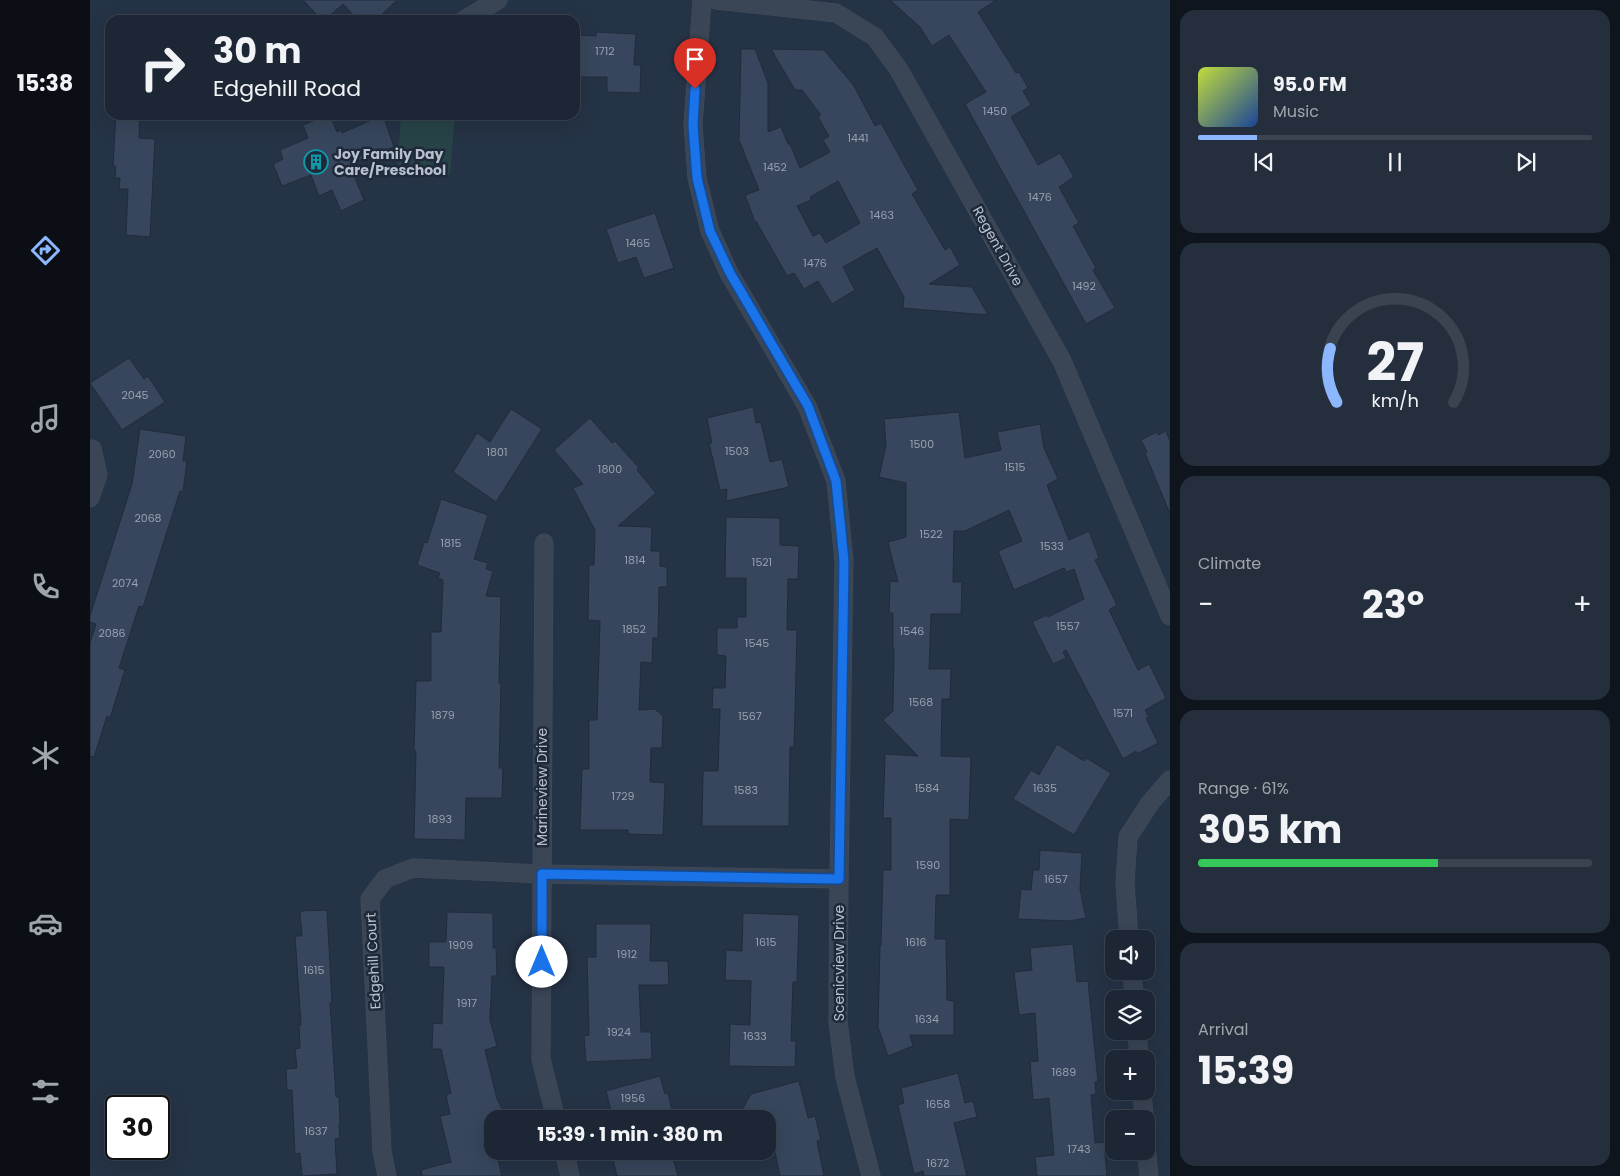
<!DOCTYPE html>
<meta charset="utf-8">
<style>
:root{--surface:#1c2634;--page:#252e3c;--text:#f1f3f6;--muted:#a0a5ac;--line:#3a434f;--accent:#8cb7ff}
body{margin:0;font-family:Poppins,sans-serif;background:var(--page);color:var(--text);height:100vh;display:flex;flex-direction:column;font-size:19px;white-space:nowrap}
*{box-sizing:border-box;margin:0}
p{font-size:16px;color:var(--muted)}
.icon{flex:none;width:28px;height:28px;fill:none;stroke:currentColor;stroke-width:2;stroke-linecap:round;stroke-linejoin:round}
.map{position:relative;flex:1;overflow:hidden}
.side{display:flex;flex-direction:column;gap:10px;padding:10px;background:#0f151d;width:450px}
.side>*{flex:none}
.guide{position:absolute;left:15px;top:15px;width:475px;height:105px;border-radius:15px;box-shadow:0 5px 20px #0002,0 0 0 1px var(--line);background:#1c2634;color:var(--text);overflow:hidden}
.fabs{position:absolute;left:1015px;top:930px;display:grid;gap:10px}
.fabs a{display:grid;place-items:center;width:50px;height:50px;border-radius:10px;background:var(--surface);box-shadow:0 5px 20px #0002,0 0 0 1px var(--line);font-size:25px}
.speed{position:absolute;left:15px;top:1095px;display:flex;gap:10px;font-size:25px;font-weight:700;text-align:center}
.speed>*{display:grid;place-content:center;width:65px;height:65px;border-radius:50%;background:var(--surface);box-shadow:0 5px 20px #0002,0 0 0 1px var(--line);line-height:1}
.speed .limit{border:2px solid #111;border-radius:8px;background:#fff;color:#111}
.pin{position:absolute;display:grid;place-items:center;width:42px;height:42px;color:#fff;margin:-51px -21px;border-radius:50% 50% 50% 0;rotate:-45deg;box-shadow:0 0 5px #0007}
.pin .icon{rotate:45deg}
.me{position:absolute;width:55px;margin:-28px;rotate:0deg;stroke-linejoin:round;filter:drop-shadow(0 0 4px #0008)}
.turn{display:flex;align-items:center;gap:18px;height:105px;padding:0 25px;font-size:22px}
.turn .icon{width:65px;height:65px;stroke-width:2.5}
.turn b{display:block;font-size:35px;line-height:42px}
.big{font-size:38px;font-weight:700;line-height:1.1}
.side .tile{flex:1;display:flex;flex-direction:column;justify-content:center;gap:8px;min-width:0;padding:0 18px;border-radius:15px;background:var(--page)}
.side .dial{align-items:center;gap:0}
.dial svg{height:130px;overflow:visible;fill:none;stroke:var(--line);stroke-width:7;stroke-linecap:round;text-anchor:middle}
.dial text{fill:var(--text);stroke:none}
.song{display:flex;align-items:center;gap:15px}
.cover{width:60px;height:60px;border-radius:8px;background:linear-gradient(135deg,hsl(70 70% 55%),hsl(220 70% 35%))}
.played{height:5px;border-radius:2px;background:linear-gradient(90deg,var(--accent) 15%,var(--line) 15%)}
.keys{display:flex;justify-content:space-around;direction:ltr}
.heat{display:flex;justify-content:space-between;align-items:center;font-size:28px;direction:ltr}
.charge{height:8px;border-radius:4px;background:linear-gradient(90deg,#34c759 61%,var(--line) 0)}
.trip{position:absolute;left:394px;top:1110px;width:292px;height:50px;border-radius:15px;background:var(--surface);box-shadow:0 5px 20px #0002,0 0 0 1px var(--line);font-weight:700;line-height:50px;text-align:center}
main{display:flex;flex:1;min-height:0}
.tab-bar{display:flex;flex-direction:column;width:90px;justify-content:space-around;align-items:center;background:#0b0f15;color:var(--muted)}
.tab-bar .icon{width:35px;height:35px}
.tab-bar .active{color:var(--accent)}
.tab-bar b{font-size:22px;color:var(--text)}
.map>svg:first-child{display:block}
.green{fill:#274347}
.building{fill:#37465c;stroke:#202c3c;fill-rule:evenodd}
.lines{fill:none;stroke-linecap:round;stroke-linejoin:round}
.street-casing{stroke:#434e5e;stroke-width:19}
.street{stroke:#3a4555;stroke-width:18}
.route-casing{stroke:#114b97;stroke-width:12}
.route{stroke:#1a73e8;stroke-width:9}
.labels{text-anchor:middle;dominant-baseline:central;stroke-width:5;stroke-linejoin:round;paint-order:stroke}
.number-label{font-size:11px;fill:#96a0b0}
.poi-label{font-size:14px;font-weight:bold;fill:#b8c0ce;stroke:#1e2a3a;text-anchor:start}
.street-label{font-size:14px;fill:#b8c0ce;stroke:#1e2a3a}
</style>
<main>
<nav class="tab-bar">
<b>15:38</b>
<svg class="icon active" aria-label="directions" viewBox="0 0 24 24"><path d="M12 3l9 9-9 9-9-9zM9 14v-3h6M13 9l2 2-2 2"/></svg>
<svg class="icon" aria-label="music" viewBox="0 0 24 24"><path d="M9 18V5l10-2v13"/><circle cx="6" cy="18" r="3"/><circle cx="16" cy="16" r="3"/></svg>
<svg class="icon" aria-label="phone" viewBox="0 0 24 24"><path d="M5 4h4l2 5-3 2q2 4 5 5l2-3 5 2v4C11 20 4 13 5 4z"/></svg>
<svg class="icon" aria-label="climate" viewBox="0 0 24 24"><path d="M12 3v18M4 7l16 10M4 17L20 7"/></svg>
<svg class="icon" aria-label="car" viewBox="0 0 24 24"><path d="M5 17H2v-5l4-1 3-4h7l3 4 3 1v5h-3M9 17h6M6 11h13"/><circle cx="7" cy="17" r="2"/><circle cx="17" cy="17" r="2"/></svg>
<svg class="icon" aria-label="filters" viewBox="0 0 24 24"><path d="M4 7h16M4 17h16"/><circle cx="9" cy="7" r="2"/><circle cx="15" cy="17" r="2"/></svg>
</nav>
<div class="map">
<svg width="1080" height="1176" viewBox="0 0 1080 1176">
<rect width="100%" height="100%" fill="#253346"/>
<polygon class="green" points="311,115 365,115 360,175 307,170"/>
<g class="building">
<polygon points="213,0 307,0 286,20 268,20 253,4 235,20 232,20"/>
<polygon points="800,0 906,0 888,12 926,73 929,72 938,88 933,91 941,105 921,117 948,165 970,153 984,177 969,187 989,223 983,226 1006,268 1003,270 1025,308 996,324 875,104 896,92 859,35 842,46 830,27"/>
<polygon points="506,32 546,34 544,65 551,65 550,93 517,92 517,77 485,77 485,35 506,36"/>
<path d="M651,49H665L678,83V132L691,127L698,144H700L710,168L740,152L733,140L739,136L728,117L731,115L712,90H705L681,49L734,50L764,86L785,126L791,123L828,190L822,194L855,250L860,247L870,265L839,284L882,287L898,315L813,308L814,297L787,248L753,267L765,290L742,304L728,281L714,289L704,273L697,276L666,221L665,222L655,195L669,190L649,140ZM748,181L770,223L736,243L730,233L723,236L707,206L721,200L720,197Z"/>
<polygon points="26,115 50,115 49,138 65,139 60,237 36,235 38,189 29,189 30,178 25,178 26,166 23,166"/>
<polygon points="238,115 240,115 247,132 251,130 252,133 293,115 304,147 265,162 270,175 265,178 274,200 251,211 242,190 229,196 221,175 192,186 183,164 193,159 190,150 218,138 213,125"/>
<polygon points="565,213 584,268 554,278 546,257 528,263 516,229"/>
<polygon points="39,358 54,379 58,376 75,402 32,430 0,383"/>
<polygon points="663,407 666,423 671,422 680,462 692,459 699,487 636,501 637,489 630,490 619,443 622,443 617,418"/>
<polygon points="421,409 452,429 406,502 363,472 387,433 400,442"/>
<polygon points="869,412 875,458 911,450 907,432 950,424 954,448 968,479 957,485 979,540 999,531 1009,558 1005,560 1027,605 1019,610 1048,670 1059,664 1076,698 1055,710 1059,717 1056,718 1068,743 1047,754 1046,751 1033,759 976,650 973,652 976,658 963,664 942,622 957,615 958,617 994,599 984,569 976,572 974,568 924,590 908,551 932,541 919,510 875,531 864,531 863,582 872,582 871,614 841,614 839,669 861,669 860,699 852,699 851,756 881,757 879,820 860,819 860,895 846,895 845,939 856,939 857,1000 864,1001 864,1035 820,1035 823,1046 798,1056 788,1027 790,946 791,945 793,870 801,870 801,818 793,818 795,754 828,756 793,720 803,711 804,649 803,649 803,613 799,613 800,581 808,582 798,542 816,537 816,483 789,477 796,445 794,419"/>
<polygon points="500,418 522,443 525,441 549,468 547,470 566,493 528,526 562,527 561,551 570,551 570,566 577,567 577,587 569,587 568,638 563,638 562,663 551,662 549,710 565,709 573,716 572,748 561,748 560,782 575,783 573,835 538,834 538,830 490,830 492,769 499,769 499,720 507,720 510,621 498,620 499,565 504,565 505,530 483,488 493,484 464,450"/>
<polygon points="50,429 96,436 93,461 97,461 93,492 90,491 53,607 49,606 29,668 35,670 20,718 17,716 4,757 0,756 0,643 6,624 0,622 0,616 42,484"/>
<polygon points="1076,431 1080,441 1080,514 1055,453 1057,452 1051,440 1067,432 1068,435"/>
<polygon points="351,499 398,515 384,559 398,563 396,569 403,571 396,596 411,597 409,683 411,683 409,768 413,768 412,798 376,798 375,840 324,839 326,751 324,751 326,681 341,681 341,632 351,632 353,580 348,578 350,573 327,565 334,542 337,543"/>
<polygon points="636,517 690,518 690,545 709,546 708,579 698,579 697,630 707,630 705,713 704,747 700,747 699,826 612,826 613,771 628,771 630,709 622,709 623,688 635,688 636,656 627,655 627,628 647,628 647,617 656,617 656,578 635,578"/>
<polygon points="967,744 994,761 996,758 1021,773 984,835 923,799 941,770 949,775"/>
<polygon points="950,850 992,853 990,889 996,918 979,921 928,919 931,889 941,890 943,870 949,870"/>
<polygon points="237,910 242,1003 240,1003 246,1097 249,1097 250,1124 249,1125 250,1138 245,1139 247,1174 212,1176 210,1153 205,1154 202,1090 197,1090 196,1069 207,1068 205,1049 210,1048 209,1025 211,1025 205,936 212,936 210,911"/>
<polygon points="357,912 403,913 403,948 406,948 407,976 402,976 400,1020 407,1046 395,1050 407,1099 417,1119 402,1119 402,1151 406,1151 412,1176 332,1176 331,1170 361,1162 350,1116 360,1114 356,1095 361,1093 351,1049 342,1049 343,1023 352,1024 354,967 339,967 339,942 356,942"/>
<polygon points="653,913 709,915 707,982 703,982 701,1041 706,1041 705,1067 639,1066 640,1024 660,1025 661,981 635,980 636,950 652,951"/>
<polygon points="506,924 561,924 560,961 578,961 579,985 549,985 551,1032 561,1032 562,1059 496,1062 494,1036 499,1035 497,957 506,957"/>
<polygon points="983,944 987,982 998,981 1008,1082 1005,1082 1006,1094 1001,1095 1005,1143 1014,1142 1017,1176 947,1176 945,1157 964,1155 959,1098 943,1100 940,1062 948,1061 945,1013 929,1015 924,972 942,970 940,948"/>
<polygon points="868,1073 875,1103 883,1101 887,1117 864,1123 877,1176 834,1176 833,1171 824,1174 808,1105 814,1103 811,1088"/>
<polygon points="570,1076 575,1094 578,1093 584,1119 523,1119 516,1091"/>
<polygon points="709,1081 718,1118 725,1116 731,1140 727,1141 734,1176 690,1176 678,1119 654,1119 652,1110 661,1094"/>
<polygon points="521,1151 581,1151 588,1176 527,1176"/>
</g>
<g class="lines">
<g class="street-casing">
<g id="street">
<polyline points="612,0 603,125 607,178 620,231 639,273 717,406 746,481 754,561 749,879 748,1022 755,1077 781,1176"/>
<polyline points="626,0 746,13 785,37 809,70 972,361 1080,616"/>
<polyline points="374,20 408,0"/>
<polyline points="0,449 2,449 8,475 0,498"/>
<polyline points="454,543 451,1059 466,1119"/>
<polyline points="1039,939 1035,883 1038,837 1060,803 1080,780"/>
<polyline points="1042,971 1044,999"/>
<polyline points="1047,1031 1049,1059"/>
<polyline points="1052,1091 1054,1119"/>
<polyline points="1056,1145 1059,1176"/>
<polyline points="474,1151 480,1176"/>
<polyline points="297,1176 292,1151 280,899 295,879 323,868 452,874 749,879"/>
</g>
</g>
<use href="#street" class="street"/>
</g>
<g class="lines">
<g class="route-casing">
<polyline id="route" points="452,962 452,874 749,879 754,561 746,481 718,406 640,273 620,231 607,178 603,125 605,89"/>
</g>
<use href="#route" class="route"/>
</g>
<defs>
<g id="building-ring" transform="scale(1.25)"><circle r="9.5" fill="#1e2a3a" stroke="#0f9aa8" stroke-width="1.5"/><path d="M-4-6H4V6H1V3H-1V6H-4ZM-2.5-4.3h1.7v1.8h-1.7ZM.8-4.3h1.7v1.8H.8ZM-2.5-1h1.7V.8h-1.7ZM.8-1h1.7V.8H.8Z" fill="#0f9aa8"/></g>
</defs>
<g fill-rule="evenodd">
<use href="#building-ring" x="226" y="162"/>
</g>
<g class="labels">
<g class="number-label">
<text x="515" y="51">1712</text>
<text x="905" y="111">1450</text>
<text x="768" y="138">1441</text>
<text x="685" y="167">1452</text>
<text x="950" y="197">1476</text>
<text x="792" y="215">1463</text>
<text x="548" y="243">1465</text>
<text x="725" y="263">1476</text>
<text x="994" y="286">1492</text>
<text x="45" y="395">2045</text>
<text x="832" y="444">1500</text>
<text x="647" y="451">1503</text>
<text x="407" y="452">1801</text>
<text x="72" y="454">2060</text>
<text x="925" y="467">1515</text>
<text x="520" y="469">1800</text>
<text x="58" y="518">2068</text>
<text x="841" y="534">1522</text>
<text x="361" y="543">1815</text>
<text x="962" y="546">1533</text>
<text x="545" y="560">1814</text>
<text x="672" y="562">1521</text>
<text x="35" y="583">2074</text>
<text x="978" y="626">1557</text>
<text x="544" y="629">1852</text>
<text x="822" y="631">1546</text>
<text x="22" y="633">2086</text>
<text x="667" y="643">1545</text>
<text x="831" y="702">1568</text>
<text x="1033" y="713">1571</text>
<text x="353" y="715">1879</text>
<text x="660" y="716">1567</text>
<text x="837" y="788">1584</text>
<text x="955" y="788">1635</text>
<text x="656" y="790">1583</text>
<text x="533" y="796">1729</text>
<text x="350" y="819">1893</text>
<text x="838" y="865">1590</text>
<text x="966" y="879">1657</text>
<text x="676" y="942">1615</text>
<text x="826" y="942">1616</text>
<text x="371" y="945">1909</text>
<text x="537" y="954">1912</text>
<text x="224" y="970">1615</text>
<text x="377" y="1003">1917</text>
<text x="837" y="1019">1634</text>
<text x="529" y="1032">1924</text>
<text x="665" y="1036">1633</text>
<text x="974" y="1072">1689</text>
<text x="543" y="1098">1956</text>
<text x="848" y="1104">1658</text>
<text x="226" y="1131">1637</text>
<text x="989" y="1149">1743</text>
<text x="848" y="1163">1672</text>
</g>
<g class="poi-label">
<text x="244" y="154">Joy Family Day<tspan x="244" dy="16">Care/Preschool</tspan></text>
</g>
<g class="street-label">
<text transform="translate(908 246) rotate(61)">Regent Drive</text>
<text transform="translate(452 787) rotate(-90)">Marineview Drive</text>
<text transform="translate(283 961) rotate(-93)">Edgehill Court</text>
<text transform="translate(749 963) rotate(-90)">Scenicview Drive</text>
</g>
</g>
</svg>
<div class="fabs">
<a><svg class="icon" aria-label="sound" viewBox="0 0 24 24"><path d="M4 9h4l5-4v14l-5-4H4zM17 9q2 3 0 6"/></svg></a>
<a><svg class="icon" aria-label="layers" viewBox="0 0 24 24"><path d="M12 4l9 5-9 5-9-5zM3 14l9 5 9-5"/></svg></a>
<a>+</a>
<a>−</a>
</div>
<div class="speed"><div class="limit">30</div></div>
<div class="pin" style="left:605px;top:89px;background:#d93025"><svg class="icon" aria-label="arrive" viewBox="0 0 24 24"><path d="M6 21V4h12l-3 4 3 4H6"/></svg></div>
<svg class="me" style="left:452px;top:962px" viewBox="-20 -20 40 40"><circle r="19" fill="#fff"/><path d="M0-13L10 11 0 6-10 11z" fill="#1a73e8"/></svg>
<div class="trip">15:39 · 1 min · 380 m</div>
<div class="guide">
<div class="turn"><svg class="icon" aria-label="right" viewBox="0 0 24 24"><path d="M7 20v-9h11M14 6l5 5-5 5"/></svg><div><b>30 m</b>Edgehill Road</div></div>
</div>
</div>
<section class="side">
<div class="tile">
<div class="song"><i class="cover"></i><div><b>95.0 FM</b><p>Music</p></div></div>
<div class="played"></div>
<div class="keys"><svg class="icon" aria-label="previous" viewBox="0 0 24 24"><path d="M18 5L8 12l10 7zM5 5v14"/></svg><svg class="icon" aria-label="pause" viewBox="0 0 24 24"><path d="M8 5v14M16 5v14"/></svg><svg class="icon" aria-label="next" viewBox="0 0 24 24"><path d="M6 5l10 7-10 7zM19 5v14"/></svg></div>
</div>
<div class="tile dial"><svg viewBox="0 0 100 80">
<path d="M14 69A42 42 0 1 1 86 69"/>
<path d="M14 69A42 42 0 0 1 10 36" stroke="#8cb7ff"/>
<text x="50" y="56" font-size="32" font-weight="700">27</text>
<text x="50" y="72" font-size="11">km/h</text>
</svg></div>
<div class="tile"><p>Climate</p>
<div class="heat"><a>−</a><b class="big">23°</b><a>+</a></div>
</div>
<div class="tile"><p>Range · 61%</p><b class="big">305 km</b><div class="charge"></div></div>
<div class="tile"><p>Arrival</p><b class="big">15:39</b></div>
</section>
</main>
